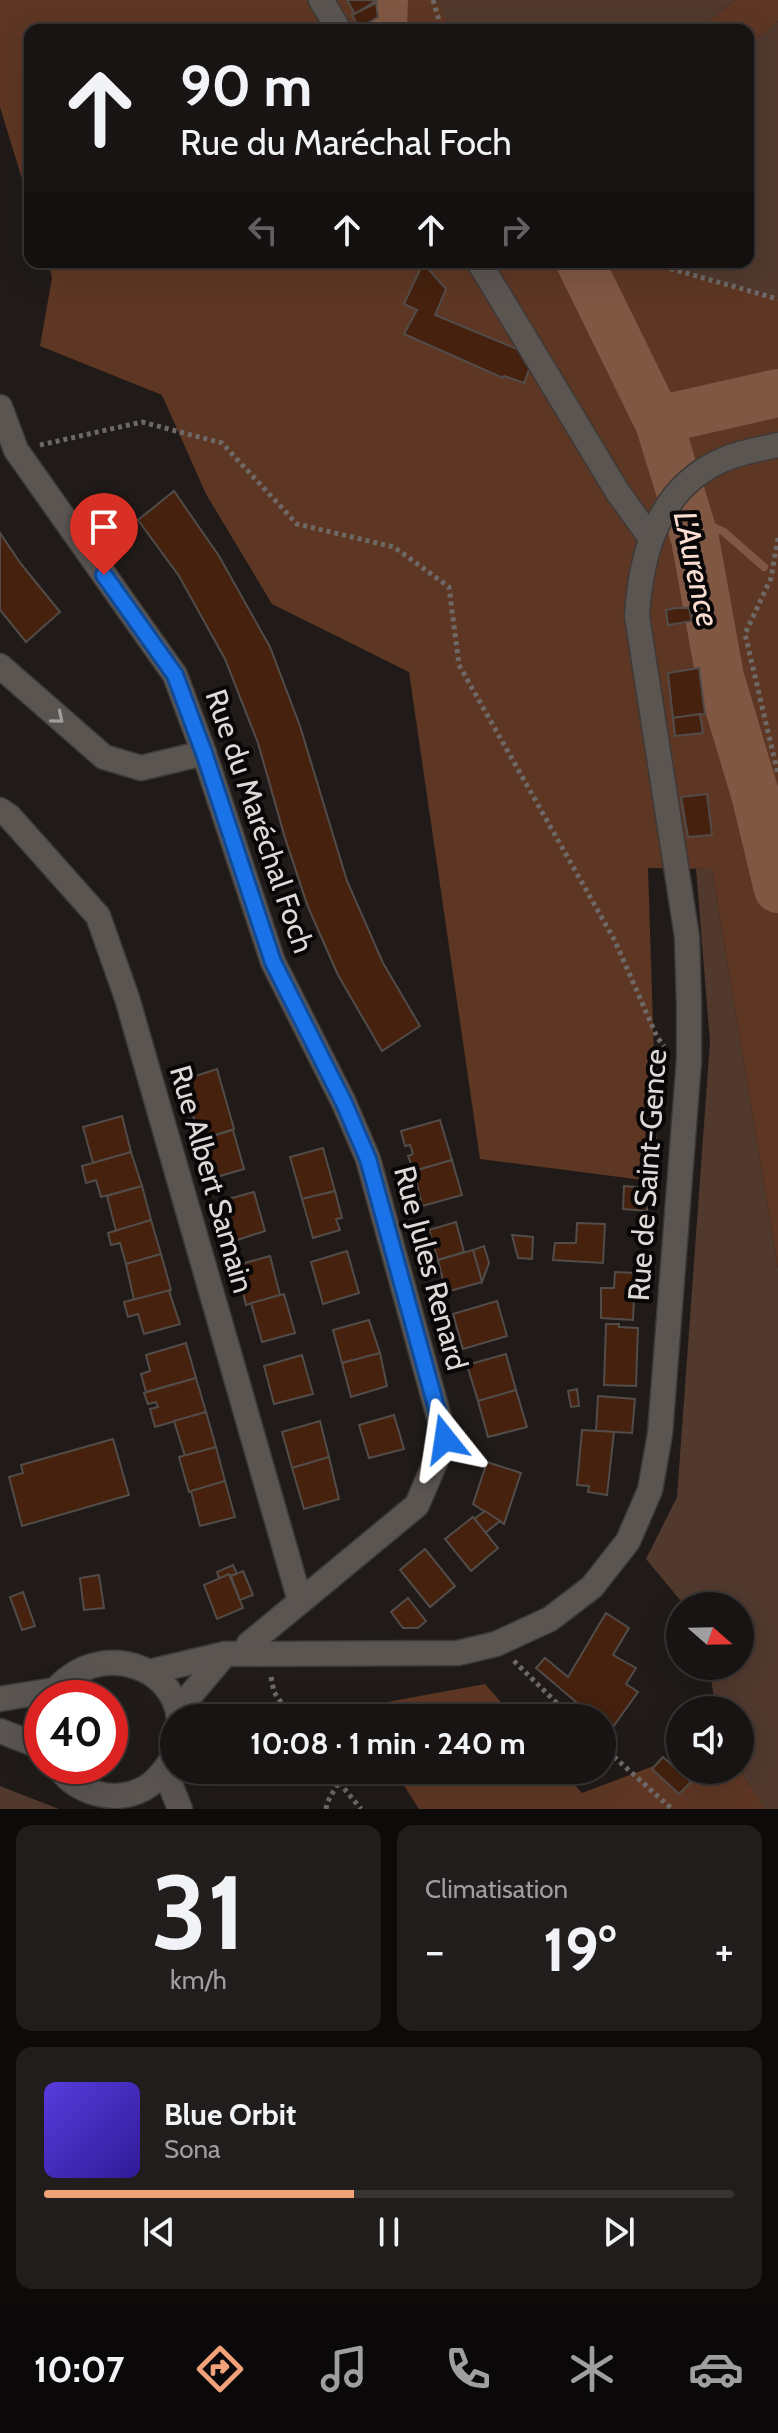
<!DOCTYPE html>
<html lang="fr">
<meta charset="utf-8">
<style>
:root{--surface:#181413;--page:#211d1c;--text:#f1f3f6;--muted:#9f9ea0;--line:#363333;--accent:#f1a27b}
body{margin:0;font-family:Cabin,sans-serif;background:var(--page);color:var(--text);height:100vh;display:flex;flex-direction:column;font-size:30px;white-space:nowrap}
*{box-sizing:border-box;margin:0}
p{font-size:26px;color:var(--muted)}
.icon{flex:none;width:44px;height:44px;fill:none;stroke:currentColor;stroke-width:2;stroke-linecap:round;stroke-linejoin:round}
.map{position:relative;height:1809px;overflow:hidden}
.panel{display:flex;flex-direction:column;gap:16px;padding:16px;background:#0d0b0a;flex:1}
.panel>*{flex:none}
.top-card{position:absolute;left:24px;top:24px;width:730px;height:244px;border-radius:16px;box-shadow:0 8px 32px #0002,0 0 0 2px var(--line);background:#181413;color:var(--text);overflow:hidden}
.needle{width:52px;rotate:110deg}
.fabs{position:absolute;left:666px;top:1592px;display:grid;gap:16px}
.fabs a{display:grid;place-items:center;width:88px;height:88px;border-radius:50%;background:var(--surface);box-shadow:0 8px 32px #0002,0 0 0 2px var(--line);font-size:40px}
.speed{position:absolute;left:24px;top:1680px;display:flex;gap:16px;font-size:40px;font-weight:700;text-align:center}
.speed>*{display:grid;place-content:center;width:104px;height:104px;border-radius:50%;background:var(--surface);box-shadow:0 8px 32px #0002,0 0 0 2px var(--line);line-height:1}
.speed .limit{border:12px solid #d22;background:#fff;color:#111}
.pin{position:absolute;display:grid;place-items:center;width:68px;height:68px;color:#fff;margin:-82px -34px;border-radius:50% 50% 50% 0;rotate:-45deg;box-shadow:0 0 8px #0007}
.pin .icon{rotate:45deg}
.me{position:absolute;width:88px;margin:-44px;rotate:345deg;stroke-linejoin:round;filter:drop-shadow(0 0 6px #0008)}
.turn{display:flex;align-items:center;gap:28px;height:168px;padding:0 24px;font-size:36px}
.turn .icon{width:104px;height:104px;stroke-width:2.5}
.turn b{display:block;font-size:56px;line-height:68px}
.lanes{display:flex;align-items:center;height:76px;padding:0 24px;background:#0003;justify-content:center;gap:40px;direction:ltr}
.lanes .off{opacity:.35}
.big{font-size:60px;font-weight:700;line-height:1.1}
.panel .card{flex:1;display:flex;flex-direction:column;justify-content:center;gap:12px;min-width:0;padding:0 28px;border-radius:16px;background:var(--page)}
.panel .dial{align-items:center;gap:0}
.dial b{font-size:104px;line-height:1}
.song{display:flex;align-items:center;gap:24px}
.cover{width:96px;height:96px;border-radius:12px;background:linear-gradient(135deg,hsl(250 70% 55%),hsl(250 70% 35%))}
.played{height:8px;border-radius:4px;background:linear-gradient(90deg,var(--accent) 45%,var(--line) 45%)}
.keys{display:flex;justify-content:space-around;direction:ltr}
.heat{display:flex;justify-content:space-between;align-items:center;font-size:44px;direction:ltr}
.panel .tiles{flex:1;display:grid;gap:16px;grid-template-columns:1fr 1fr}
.card:last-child{grid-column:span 2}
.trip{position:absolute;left:160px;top:1704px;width:456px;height:80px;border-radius:40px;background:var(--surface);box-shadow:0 8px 32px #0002,0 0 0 2px var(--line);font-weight:700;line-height:80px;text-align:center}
.menu{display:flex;height:128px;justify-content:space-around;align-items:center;background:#0a0808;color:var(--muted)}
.menu .icon{width:56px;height:56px}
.menu .active{color:var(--accent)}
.menu b{font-size:36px;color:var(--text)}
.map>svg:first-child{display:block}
.green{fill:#51392e}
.forest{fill:#5e3724}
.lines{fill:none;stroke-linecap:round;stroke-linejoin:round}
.stream{stroke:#805743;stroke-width:8}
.river{stroke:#805743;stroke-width:48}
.building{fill:#45210e;stroke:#524c49;stroke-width:2}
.minor-casing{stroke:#3d3937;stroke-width:27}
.path{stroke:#6e6967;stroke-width:5;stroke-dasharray:4 4;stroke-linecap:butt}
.minor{stroke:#5b5552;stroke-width:24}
.oneway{stroke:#a29e9b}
.route-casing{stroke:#114b97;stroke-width:20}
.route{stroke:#1a73e8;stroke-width:14}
.labels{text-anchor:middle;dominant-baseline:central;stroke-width:8;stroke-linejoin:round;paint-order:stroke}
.street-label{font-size:30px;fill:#ddd9d7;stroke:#080606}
.water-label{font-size:32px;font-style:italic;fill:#faddd0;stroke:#080606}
</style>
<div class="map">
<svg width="778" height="1809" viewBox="0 0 778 1809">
<rect width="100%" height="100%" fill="#201b19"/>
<g class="green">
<polygon points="433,0 735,0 698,30 442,30"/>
<polygon points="778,21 778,299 647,262 748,262 748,46"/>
<polygon points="696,869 712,869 778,1269 778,1809 765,1809 740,1770 740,1710 716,1710 709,1666 740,1666 740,1606 685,1606 646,1559 677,1497 710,1042"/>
<polygon points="0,1786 59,1809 0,1809"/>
</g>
<g class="forest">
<polygon points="0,0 437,0 450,30 30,30 30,205 0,107"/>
<polygon points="735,0 778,0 778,21 748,46 748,30 698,30"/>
<polygon points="48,262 647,262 778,299 778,1269 712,869 648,868 658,1182 480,1159 409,672 272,604 206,494 162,395 40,346 52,278"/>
<polygon points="485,1684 515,1718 361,1718 355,1708"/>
<polygon points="680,1756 680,1770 740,1770 765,1809 419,1809 394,1770 561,1770 582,1793"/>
</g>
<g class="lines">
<polyline class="stream" points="687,515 724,532 764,567"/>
<g class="river">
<polyline points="383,30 384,0"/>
<polyline points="580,262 659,423 695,539 720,677 755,794 778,889"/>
<polyline points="659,423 676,416 778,393"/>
</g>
</g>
<g class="building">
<polygon points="347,0 377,0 355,14"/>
<polygon points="376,3 378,17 359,28 352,15"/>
<polygon points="423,263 446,289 435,315 534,356 524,383 504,376 503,378 404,334 417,310 404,304"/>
<polygon points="174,491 219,556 270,647 300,726 347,881 383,963 420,1026 382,1051 338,975 308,907 285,838 258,743 225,659 179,576 138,520"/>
<polygon points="0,533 21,564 60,612 26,642 0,610"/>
<polygon points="676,608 689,608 692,621 668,625 666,610"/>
<polygon points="699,668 705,714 673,718 668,673"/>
<polygon points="700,714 703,733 675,736 673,718"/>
<polygon points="707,794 712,835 688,837 681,797"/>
<polygon points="217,1069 234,1129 199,1140 192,1111 196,1110 190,1092 186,1093 183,1080"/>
<polygon points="122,1116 131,1152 93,1163 83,1127"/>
<polygon points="440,1120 452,1160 414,1171 408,1156 413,1154 410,1145 405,1146 401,1131"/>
<polygon points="233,1130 244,1169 210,1179 199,1140"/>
<polygon points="323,1148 335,1191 302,1199 290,1157"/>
<polygon points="131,1152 142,1186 101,1197 96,1180 86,1183 82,1166"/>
<polygon points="452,1160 462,1195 422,1206 414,1171"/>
<polygon points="142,1186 151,1220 116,1231 107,1196"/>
<polygon points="624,1186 648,1188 647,1211 623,1209"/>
<polygon points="335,1191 342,1218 336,1219 340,1230 313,1238 302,1199"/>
<polygon points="254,1192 265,1231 234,1241 228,1220 222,1222 217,1202"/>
<polygon points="151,1220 161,1254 126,1264 120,1243 111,1245 108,1233"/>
<polygon points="228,1220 234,1241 228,1242 222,1222"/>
<polygon points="456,1222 464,1252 438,1260 429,1230"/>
<polygon points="577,1223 605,1224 603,1263 553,1260 555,1243 576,1243"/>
<polygon points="512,1235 533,1237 532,1259 518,1258"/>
<polygon points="484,1246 489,1263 482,1282 473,1250"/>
<polygon points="473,1250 482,1282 446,1292 438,1260"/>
<polygon points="347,1251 359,1293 323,1304 311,1262"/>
<polygon points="161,1254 171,1290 134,1300 126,1264"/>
<polygon points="270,1256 280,1295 246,1305 240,1281 245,1280 241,1264"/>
<polygon points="615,1272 635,1273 633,1320 601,1318 601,1288 614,1288"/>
<polygon points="171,1290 169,1291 180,1324 144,1334 138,1314 128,1317 124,1302"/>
<polygon points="284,1294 295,1333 262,1342 251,1303"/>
<polygon points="497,1301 507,1336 463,1349 453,1314"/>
<polygon points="369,1320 380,1353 342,1363 333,1330"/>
<polygon points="606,1324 619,1324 619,1327 638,1328 636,1386 604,1385"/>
<polygon points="186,1343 196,1378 146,1392 141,1374 150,1371 146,1355"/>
<polygon points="380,1353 387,1386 351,1397 342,1363"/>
<polygon points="506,1354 516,1390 478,1401 467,1365"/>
<polygon points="302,1355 313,1394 274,1404 264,1366"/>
<polygon points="196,1378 206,1412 155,1427 150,1409 158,1407 156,1402 148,1404 144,1393"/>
<polygon points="577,1389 579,1406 571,1407 568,1391"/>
<polygon points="516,1390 527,1427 488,1437 478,1401"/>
<polygon points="598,1396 635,1399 632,1433 596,1431"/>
<polygon points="206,1412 216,1447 185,1456 174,1421"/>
<polygon points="394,1415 404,1449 369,1458 359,1425"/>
<polygon points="320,1421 329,1457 292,1468 282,1432"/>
<polygon points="582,1430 614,1432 607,1495 588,1492 589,1486 577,1485"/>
<polygon points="113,1439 129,1495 22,1526 9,1477 23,1473 21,1465"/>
<polygon points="216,1447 225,1481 189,1492 179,1457"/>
<polygon points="329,1457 339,1499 304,1509 292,1468"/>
<polygon points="487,1462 521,1473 504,1524 473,1504"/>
<polygon points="225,1481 235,1517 200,1526 191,1491"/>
<polygon points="485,1511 500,1521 485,1533 474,1519"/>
<polygon points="473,1517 498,1548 471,1571 445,1539"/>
<polygon points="425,1549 455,1586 430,1607 400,1570"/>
<polygon points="233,1565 237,1574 219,1578 217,1572"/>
<polygon points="243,1571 253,1595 240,1600 231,1576"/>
<polygon points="229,1574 243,1608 217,1619 204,1585"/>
<polygon points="99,1575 104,1608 84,1610 80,1578"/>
<polygon points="23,1592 35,1626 22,1630 10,1597"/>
<polygon points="408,1598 426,1621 418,1628 403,1628 391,1612"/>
<polygon points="606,1613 629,1628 613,1655 636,1668 626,1684 638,1692 610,1731 602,1724 602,1718 595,1718 536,1668 545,1658 568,1677"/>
<polygon points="663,1757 691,1782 679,1794 652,1769"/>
</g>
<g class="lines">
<g class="minor-casing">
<g id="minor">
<polyline points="321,0 339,30"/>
<polyline points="479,262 617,491 650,537"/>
<polyline points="0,407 16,450 175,675 204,753 273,962 344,1103 368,1159 445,1439 417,1505 249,1644 243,1654"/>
<polyline points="0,666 104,757 141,768 204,753"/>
<polyline points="0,810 9,816 98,916 127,998 300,1601"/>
<path d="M149,1672L225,1654L458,1653L496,1644L550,1619L592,1587L628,1541L650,1490L660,1434L689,1060V1004L687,937L637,616C641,552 659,486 725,459C741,452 760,449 778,445"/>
<path d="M52,1698C55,1689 60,1685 67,1679C106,1647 172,1664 179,1718"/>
<polyline points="0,1699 54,1690"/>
<polyline points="178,1710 225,1654"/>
<polyline points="0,1731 42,1747"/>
<path d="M58,1766C75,1793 114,1804 143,1789C157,1782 166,1769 174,1756"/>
<polyline points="165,1771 180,1809"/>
</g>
</g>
<g class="path">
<polyline points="433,0 442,30"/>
<polyline points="647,262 778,299"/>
<polyline points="40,445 142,422 222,443 297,524 394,547 449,587 459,665 615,941 657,1037 664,1046"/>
<polyline points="778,538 771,578 745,634 778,774"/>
<polyline points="514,1661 572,1718"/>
<polyline points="271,1677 274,1692 292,1718"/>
<polyline points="602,1746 672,1809"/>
<polyline points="329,1770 361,1809"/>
<polyline points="326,1809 327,1803 338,1783"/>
</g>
<use href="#minor" class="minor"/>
</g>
<defs><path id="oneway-chevron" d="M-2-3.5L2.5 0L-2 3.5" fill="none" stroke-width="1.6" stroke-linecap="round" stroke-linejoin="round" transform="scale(2)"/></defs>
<use class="oneway" href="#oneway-chevron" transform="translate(58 718) rotate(40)"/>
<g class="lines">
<g class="route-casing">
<polyline id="route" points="104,575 175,675 204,753 273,962 344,1103 368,1159 445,1439"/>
</g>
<use href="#route" class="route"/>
</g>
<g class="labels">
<g class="street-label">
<text transform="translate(260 821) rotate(71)">Rue du Maréchal Foch</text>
<text transform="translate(647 1175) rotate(-86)">Rue de Saint-Gence</text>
<text transform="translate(212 1179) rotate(74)">Rue Albert Samain</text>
<text transform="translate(431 1268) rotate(75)">Rue Jules Renard</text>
</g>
<g class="water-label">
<text transform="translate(697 569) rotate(78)">L'Aurence</text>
</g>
</g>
</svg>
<div class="fabs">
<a><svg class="needle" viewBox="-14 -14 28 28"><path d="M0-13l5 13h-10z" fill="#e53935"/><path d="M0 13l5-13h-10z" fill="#9f9ea0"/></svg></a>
<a><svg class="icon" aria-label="sound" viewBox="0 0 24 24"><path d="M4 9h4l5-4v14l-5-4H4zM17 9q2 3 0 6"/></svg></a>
</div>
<div class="speed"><div class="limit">40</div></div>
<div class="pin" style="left:104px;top:575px;background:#d93025"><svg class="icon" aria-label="arrive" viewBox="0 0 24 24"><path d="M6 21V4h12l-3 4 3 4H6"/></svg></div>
<svg class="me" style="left:445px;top:1439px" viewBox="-20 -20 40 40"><path d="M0-17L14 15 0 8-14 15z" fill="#1a73e8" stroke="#fff" stroke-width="4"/></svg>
<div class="trip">10:08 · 1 min · 240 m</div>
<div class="top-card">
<div class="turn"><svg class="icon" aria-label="ahead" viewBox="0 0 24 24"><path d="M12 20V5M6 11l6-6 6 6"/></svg><div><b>90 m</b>Rue du Maréchal Foch</div></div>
<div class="lanes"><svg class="icon off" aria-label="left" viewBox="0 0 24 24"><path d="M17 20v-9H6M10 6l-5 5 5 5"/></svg><svg class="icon" aria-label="ahead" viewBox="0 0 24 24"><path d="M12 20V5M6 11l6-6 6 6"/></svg><svg class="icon" aria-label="ahead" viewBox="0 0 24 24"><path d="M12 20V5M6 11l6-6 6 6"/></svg><svg class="icon off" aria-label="right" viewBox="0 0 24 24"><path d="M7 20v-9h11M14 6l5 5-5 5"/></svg></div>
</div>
</div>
<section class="panel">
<div class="tiles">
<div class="card dial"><b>31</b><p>km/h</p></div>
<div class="card"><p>Climatisation</p>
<div class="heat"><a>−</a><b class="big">19°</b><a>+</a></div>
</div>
<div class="card">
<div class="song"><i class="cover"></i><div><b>Blue Orbit</b><p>Sona</p></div></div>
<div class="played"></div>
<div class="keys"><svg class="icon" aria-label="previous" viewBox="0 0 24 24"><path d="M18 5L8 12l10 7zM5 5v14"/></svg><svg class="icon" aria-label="pause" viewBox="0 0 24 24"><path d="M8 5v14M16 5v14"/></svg><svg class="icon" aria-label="next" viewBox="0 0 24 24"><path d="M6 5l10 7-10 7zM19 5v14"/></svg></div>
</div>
</div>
</section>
<nav class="menu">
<b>10:07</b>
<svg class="icon active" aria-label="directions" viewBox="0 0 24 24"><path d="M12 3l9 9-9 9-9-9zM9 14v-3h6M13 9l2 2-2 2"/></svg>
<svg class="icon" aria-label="music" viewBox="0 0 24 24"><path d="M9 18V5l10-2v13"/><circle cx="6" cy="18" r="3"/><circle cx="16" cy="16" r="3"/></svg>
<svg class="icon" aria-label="phone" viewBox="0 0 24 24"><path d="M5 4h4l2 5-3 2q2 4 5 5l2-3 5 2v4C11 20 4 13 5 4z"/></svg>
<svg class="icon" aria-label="climate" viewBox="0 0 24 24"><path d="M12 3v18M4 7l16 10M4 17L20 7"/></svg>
<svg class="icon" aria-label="car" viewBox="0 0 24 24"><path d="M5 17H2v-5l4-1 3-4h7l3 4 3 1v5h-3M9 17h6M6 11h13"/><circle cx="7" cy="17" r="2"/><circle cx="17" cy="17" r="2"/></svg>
</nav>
